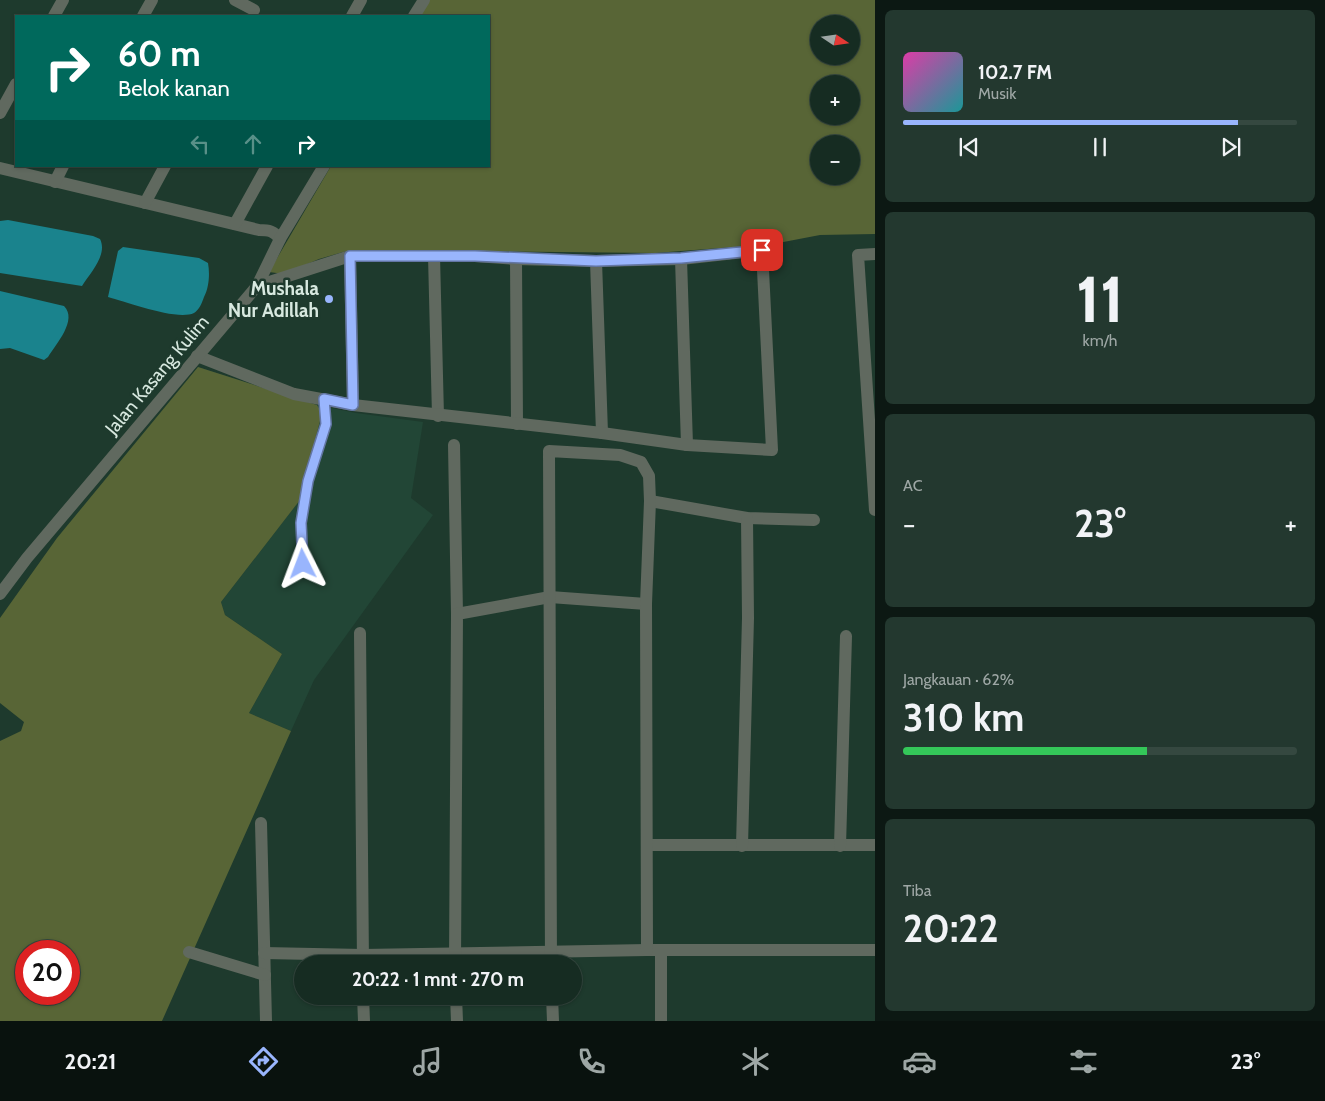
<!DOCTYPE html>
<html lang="id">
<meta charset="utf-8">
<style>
:root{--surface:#162c22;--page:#23382f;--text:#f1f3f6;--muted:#9ea7a5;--line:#354840;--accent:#99b5fd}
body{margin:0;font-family:Cabin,sans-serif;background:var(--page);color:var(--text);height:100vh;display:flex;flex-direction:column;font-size:19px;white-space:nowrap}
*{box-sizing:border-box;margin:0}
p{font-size:16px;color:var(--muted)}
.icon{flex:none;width:28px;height:28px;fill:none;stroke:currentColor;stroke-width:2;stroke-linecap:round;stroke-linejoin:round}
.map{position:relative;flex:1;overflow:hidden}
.details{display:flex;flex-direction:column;gap:10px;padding:10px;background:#0c1813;width:450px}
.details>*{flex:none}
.banner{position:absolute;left:15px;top:15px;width:475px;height:152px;border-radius:0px;box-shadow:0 1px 4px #0004,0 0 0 1px var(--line);background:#00695c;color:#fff;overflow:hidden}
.needle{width:32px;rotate:103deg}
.buttons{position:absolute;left:810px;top:15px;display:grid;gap:10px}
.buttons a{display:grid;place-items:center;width:50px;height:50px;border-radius:50%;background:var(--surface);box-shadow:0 1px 4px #0004,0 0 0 1px var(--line);font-size:25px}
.speed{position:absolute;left:15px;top:940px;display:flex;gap:10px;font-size:25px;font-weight:700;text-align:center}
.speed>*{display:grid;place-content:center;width:65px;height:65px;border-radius:50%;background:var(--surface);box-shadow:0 1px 4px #0004,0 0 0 1px var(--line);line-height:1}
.speed .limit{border:8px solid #d22;background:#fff;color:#111}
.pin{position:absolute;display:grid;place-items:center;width:42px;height:42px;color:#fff;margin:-21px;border-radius:10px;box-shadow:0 2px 8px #0006}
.me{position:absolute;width:55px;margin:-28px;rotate:357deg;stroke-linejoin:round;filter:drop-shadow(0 0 4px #0008)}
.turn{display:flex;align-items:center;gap:18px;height:105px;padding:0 20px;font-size:22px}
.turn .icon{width:65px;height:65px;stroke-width:2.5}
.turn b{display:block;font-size:35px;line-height:42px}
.lanes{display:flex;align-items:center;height:48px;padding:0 20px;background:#0003;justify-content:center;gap:25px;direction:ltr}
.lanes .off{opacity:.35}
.big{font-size:38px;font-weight:700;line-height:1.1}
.details .card{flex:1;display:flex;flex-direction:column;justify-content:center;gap:8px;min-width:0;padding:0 18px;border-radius:8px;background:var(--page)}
.details .dial{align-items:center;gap:0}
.dial b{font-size:65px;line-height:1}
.song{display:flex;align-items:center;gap:15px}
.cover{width:60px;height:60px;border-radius:8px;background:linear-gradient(135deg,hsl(320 70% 55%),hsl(180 70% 35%))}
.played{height:5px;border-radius:2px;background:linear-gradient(90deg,var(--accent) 85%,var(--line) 85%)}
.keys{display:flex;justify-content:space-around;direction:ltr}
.heat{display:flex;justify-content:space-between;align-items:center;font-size:28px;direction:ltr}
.charge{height:8px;border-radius:4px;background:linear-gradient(90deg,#34c759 62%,var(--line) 0)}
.trip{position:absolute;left:294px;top:955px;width:288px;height:50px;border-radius:25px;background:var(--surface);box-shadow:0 1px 4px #0004,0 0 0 1px var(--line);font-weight:700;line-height:50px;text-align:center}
.tabs{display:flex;height:80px;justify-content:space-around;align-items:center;background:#09120e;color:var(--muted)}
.tabs .icon{width:35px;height:35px}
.tabs .current{color:var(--accent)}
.tabs b{font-size:22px;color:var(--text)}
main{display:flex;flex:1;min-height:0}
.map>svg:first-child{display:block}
.built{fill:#224636}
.green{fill:#586536;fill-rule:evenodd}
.water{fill:#1a838d}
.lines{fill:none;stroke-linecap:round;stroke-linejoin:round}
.service{stroke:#60695f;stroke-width:9}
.minor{stroke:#60695f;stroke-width:12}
.tertiary{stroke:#60695f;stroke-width:12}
.route-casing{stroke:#6376a4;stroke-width:12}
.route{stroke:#99b5fd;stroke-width:9}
.poi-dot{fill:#99b5fd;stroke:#1e3a2d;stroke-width:2}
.labels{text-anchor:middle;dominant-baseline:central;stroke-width:5;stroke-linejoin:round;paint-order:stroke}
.poi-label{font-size:19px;font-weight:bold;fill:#d7e8df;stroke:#1e3a2d;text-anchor:end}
.street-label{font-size:19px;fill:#d7e8df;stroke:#1e3a2d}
</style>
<main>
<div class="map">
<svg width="875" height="1021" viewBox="0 0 875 1021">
<rect width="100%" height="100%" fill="#1e3a2d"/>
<polygon class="built" points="198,367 317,405 356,413 423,422 411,498 433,515 314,680 291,731 249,713 282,654 225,615 221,602 296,505 166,408"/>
<g class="green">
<path d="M429,0H875V234L820,235L773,244L655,253L350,250L319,259L284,274L269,272L331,166H489V16H419ZM819,24H851V56H819ZM819,84H851V116H819ZM819,144H851V176H819Z"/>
<path d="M198,367L317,405L322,413L300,500L221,602L225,615L282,654L249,713L291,731L162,1021H0V741L21,731L24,722L0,703V618L57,538ZM26,951H69V994H26Z"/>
</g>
<g class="water">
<path d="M8,220L93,236L100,239C108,255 90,273 82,286L0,273V221Z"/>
<path d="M123,247L199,258L208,263C210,274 209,288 204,297C202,303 199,310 194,313C177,321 127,302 108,297L118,251Z"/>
<path d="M0,291L64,306C78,320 56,344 48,357L44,360L10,348L0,349Z"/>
</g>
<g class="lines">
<polyline class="service" points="303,564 301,523 308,481 325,425 323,399"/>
<g class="minor">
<polyline points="235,0 254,10"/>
<polyline points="54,16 63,0"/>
<polyline points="143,16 152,0"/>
<polyline points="352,16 361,0"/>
<polyline points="0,113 16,84"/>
<path d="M0,168L259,230C269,230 274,231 280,239"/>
<polyline points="55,182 63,166"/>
<polyline points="145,203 165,166"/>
<polyline points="235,224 267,166"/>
<polyline points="875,254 858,255 875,510"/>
<polyline points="350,256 353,405"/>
<polyline points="434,256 438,416"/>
<polyline points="516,259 517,424"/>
<polyline points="681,259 687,445"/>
<polyline points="596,261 602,433"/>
<polyline points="197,356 294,394 353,405 602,433 687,445 772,450 762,250 681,259 596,261 516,259 475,256 350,256 257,286"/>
<polyline points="454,445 457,614"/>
<polyline points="650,501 747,518 814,520"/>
<polyline points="360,633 363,964"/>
<polyline points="261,823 266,1021"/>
<polyline points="647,845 875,845"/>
<polyline points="742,846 748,618 747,518"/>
<polyline points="840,846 846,636"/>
<polyline points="661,950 661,1021"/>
<polyline points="189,952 265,975"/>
<polyline points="264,953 363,955 647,950 875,950"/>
<polyline points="455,964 457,614 550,597 646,604"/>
<polyline points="551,964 549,451 620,455 641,462 649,476 650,501 646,604 647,950"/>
<polyline points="363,996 364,1021"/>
<polyline points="456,996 457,1021"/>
<polyline points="552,996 553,1021"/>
</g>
<g class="tertiary">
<polyline points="414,16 424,0"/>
<polyline points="0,594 27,558 257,286 280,239 324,166"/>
</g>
</g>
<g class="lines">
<g class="route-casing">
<polyline id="route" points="303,564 301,523 308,481 326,424 324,399 353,405 350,256 475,256 596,261 681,258 762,250"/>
</g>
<use href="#route" class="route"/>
</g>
<circle class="poi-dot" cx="329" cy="299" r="5"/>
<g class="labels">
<g class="poi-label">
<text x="319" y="288">Mushala<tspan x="319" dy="22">Nur Adillah</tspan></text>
</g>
<g class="street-label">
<text transform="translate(157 375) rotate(-50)">Jalan Kasang Kulim</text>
</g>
</g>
</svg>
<div class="buttons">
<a><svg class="needle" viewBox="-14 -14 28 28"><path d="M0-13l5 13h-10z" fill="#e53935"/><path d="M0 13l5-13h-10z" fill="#9ea7a5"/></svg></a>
<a>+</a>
<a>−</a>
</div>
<div class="speed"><div class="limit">20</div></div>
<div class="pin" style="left:762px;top:250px;background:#d93025"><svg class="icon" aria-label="arrive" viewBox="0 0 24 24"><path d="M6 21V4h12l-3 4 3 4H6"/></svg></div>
<svg class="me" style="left:303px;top:564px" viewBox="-20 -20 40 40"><path d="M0-17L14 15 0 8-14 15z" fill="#99b5fd" stroke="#fff" stroke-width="4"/></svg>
<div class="trip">20:22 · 1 mnt · 270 m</div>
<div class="banner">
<div class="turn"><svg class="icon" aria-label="right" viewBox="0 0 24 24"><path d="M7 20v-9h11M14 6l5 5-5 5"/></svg><div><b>60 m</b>Belok kanan</div></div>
<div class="lanes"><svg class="icon off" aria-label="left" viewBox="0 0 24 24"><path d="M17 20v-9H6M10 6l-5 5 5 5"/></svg><svg class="icon off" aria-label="ahead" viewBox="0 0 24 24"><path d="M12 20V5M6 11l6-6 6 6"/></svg><svg class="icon" aria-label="right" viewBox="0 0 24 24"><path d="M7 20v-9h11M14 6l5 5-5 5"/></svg></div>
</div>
</div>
<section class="details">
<div class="card">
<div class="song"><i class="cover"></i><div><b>102.7 FM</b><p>Musik</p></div></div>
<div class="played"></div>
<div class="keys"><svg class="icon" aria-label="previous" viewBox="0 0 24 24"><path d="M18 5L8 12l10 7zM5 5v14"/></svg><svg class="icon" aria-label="pause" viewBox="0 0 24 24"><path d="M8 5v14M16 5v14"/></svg><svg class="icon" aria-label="next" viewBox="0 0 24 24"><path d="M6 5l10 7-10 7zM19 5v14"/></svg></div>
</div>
<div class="card dial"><b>11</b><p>km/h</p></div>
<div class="card"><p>AC</p>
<div class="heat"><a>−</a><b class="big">23°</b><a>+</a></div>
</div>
<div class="card"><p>Jangkauan · 62%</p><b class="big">310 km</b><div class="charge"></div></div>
<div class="card"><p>Tiba</p><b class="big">20:22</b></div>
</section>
</main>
<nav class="tabs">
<b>20:21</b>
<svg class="icon current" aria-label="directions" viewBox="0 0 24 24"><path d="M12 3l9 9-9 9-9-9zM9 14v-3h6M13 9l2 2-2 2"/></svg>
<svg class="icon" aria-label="music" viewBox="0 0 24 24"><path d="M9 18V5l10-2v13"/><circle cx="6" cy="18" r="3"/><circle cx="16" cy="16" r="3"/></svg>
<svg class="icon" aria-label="phone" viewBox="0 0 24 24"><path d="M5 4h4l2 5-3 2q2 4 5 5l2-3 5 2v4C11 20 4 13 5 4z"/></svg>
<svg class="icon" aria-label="climate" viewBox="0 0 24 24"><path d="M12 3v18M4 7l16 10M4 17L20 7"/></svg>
<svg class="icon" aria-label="car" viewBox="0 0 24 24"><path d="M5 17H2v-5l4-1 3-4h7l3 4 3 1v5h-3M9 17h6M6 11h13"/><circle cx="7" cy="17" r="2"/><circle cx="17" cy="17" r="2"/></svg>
<svg class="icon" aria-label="filters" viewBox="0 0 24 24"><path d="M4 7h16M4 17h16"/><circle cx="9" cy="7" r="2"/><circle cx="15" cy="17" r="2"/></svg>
<b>23°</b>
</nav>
